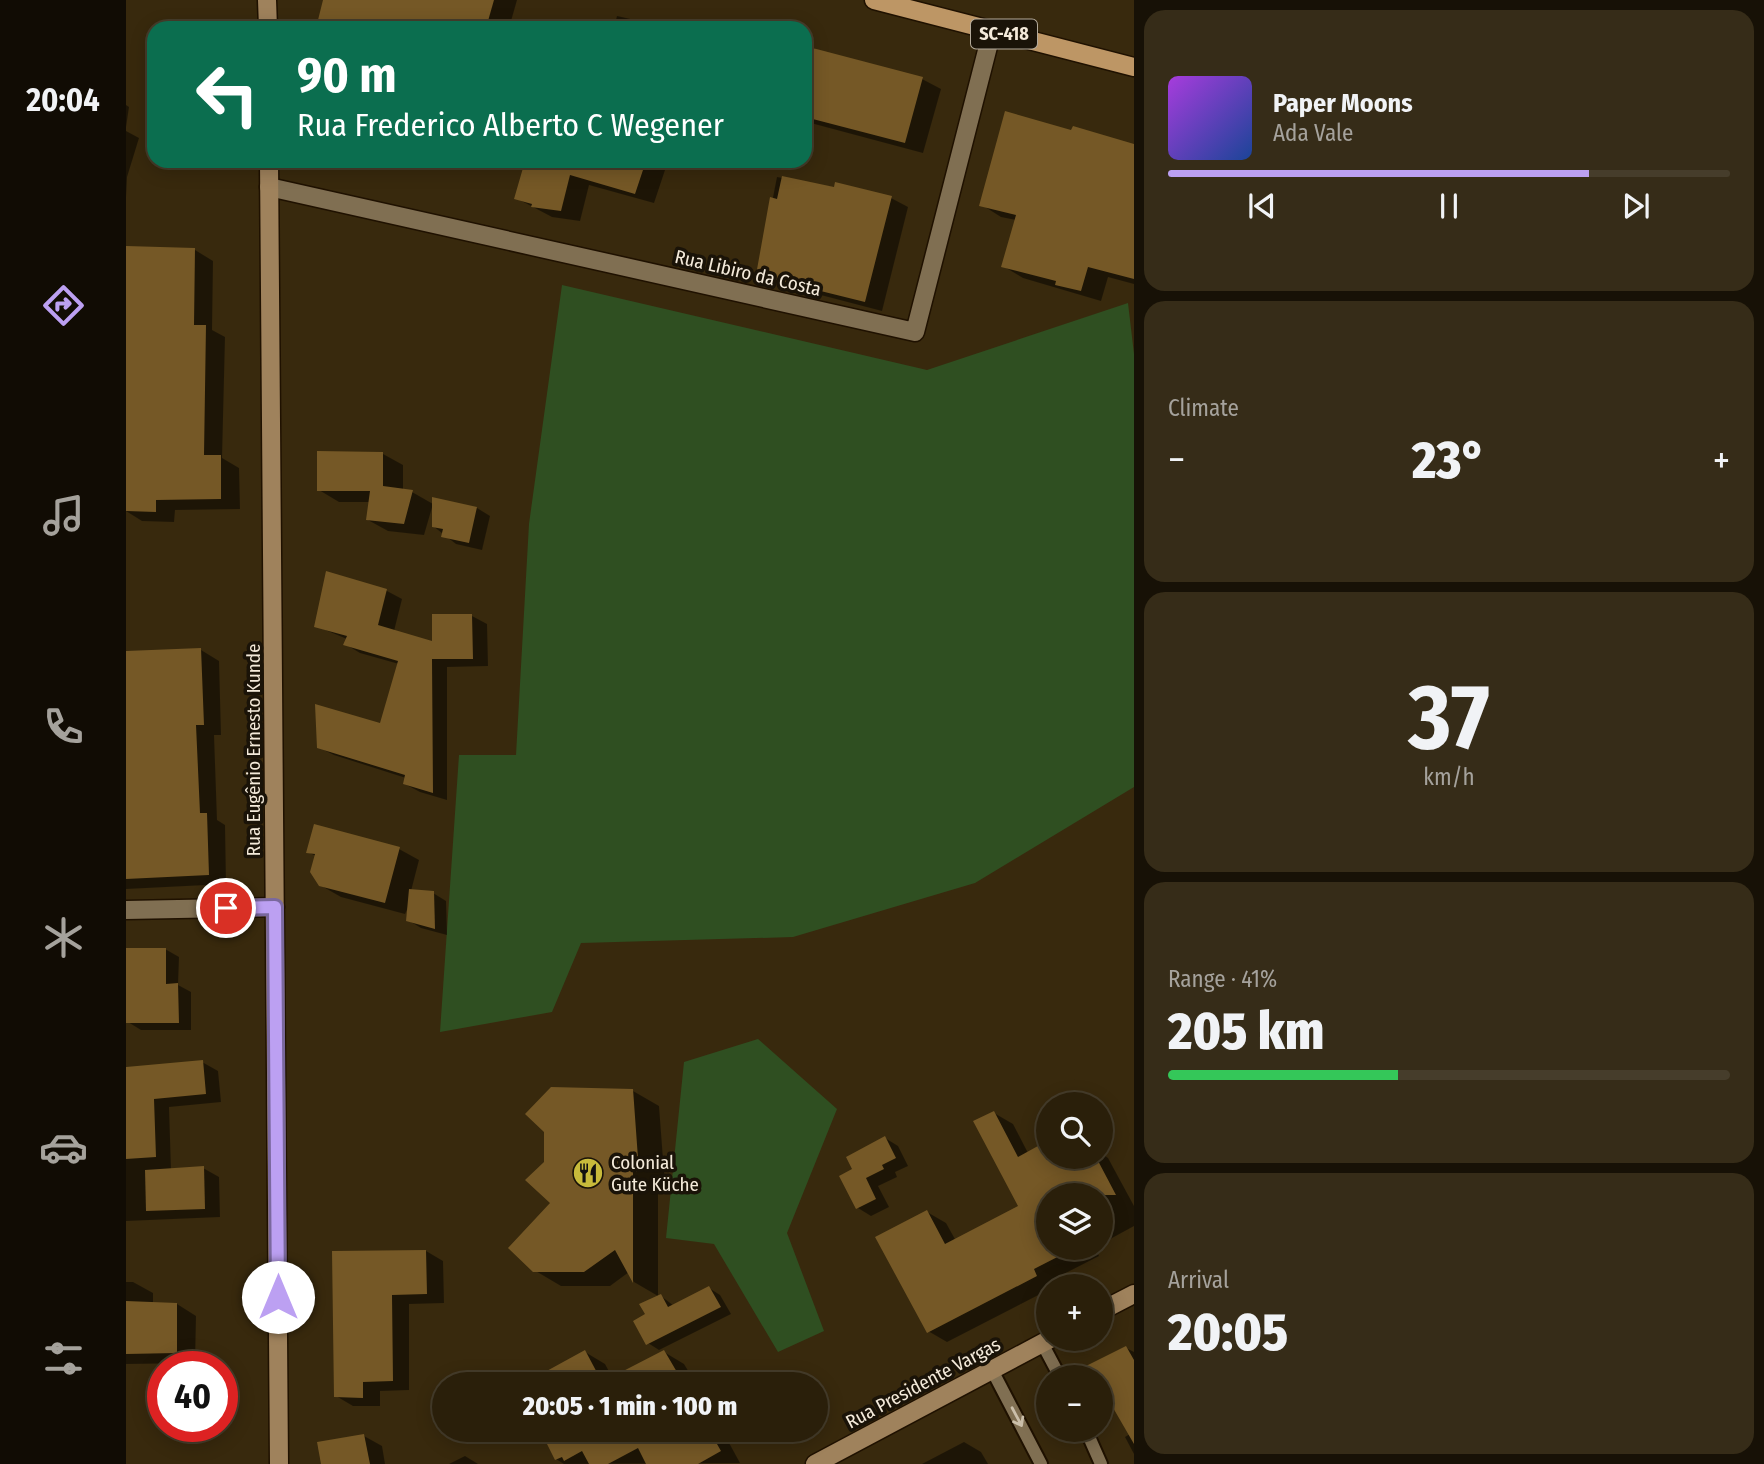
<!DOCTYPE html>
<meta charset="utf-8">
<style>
:root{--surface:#2a1f0a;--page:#362c18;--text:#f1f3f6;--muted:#a5a29c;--line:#463d2b;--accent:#bca0f2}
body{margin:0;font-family:"Fira Sans Condensed",sans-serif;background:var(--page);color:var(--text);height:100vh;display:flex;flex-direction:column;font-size:26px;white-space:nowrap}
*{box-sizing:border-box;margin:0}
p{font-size:23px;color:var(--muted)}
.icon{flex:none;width:38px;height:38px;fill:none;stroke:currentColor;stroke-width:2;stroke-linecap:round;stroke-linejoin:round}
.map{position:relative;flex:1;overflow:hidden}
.panel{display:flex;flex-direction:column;gap:10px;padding:10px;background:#171106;width:630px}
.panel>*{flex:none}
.guide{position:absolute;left:21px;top:21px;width:665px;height:147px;border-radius:21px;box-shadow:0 4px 18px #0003,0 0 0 2px var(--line);background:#0b6e4f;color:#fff;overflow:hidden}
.controls{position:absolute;left:910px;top:1092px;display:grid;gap:14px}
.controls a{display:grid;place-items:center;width:77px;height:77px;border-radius:50%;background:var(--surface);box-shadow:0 4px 18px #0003,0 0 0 2px var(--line);font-size:35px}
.speed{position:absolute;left:21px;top:1351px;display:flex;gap:14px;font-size:35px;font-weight:700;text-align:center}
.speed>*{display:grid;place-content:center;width:91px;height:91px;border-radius:50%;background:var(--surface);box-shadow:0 4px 18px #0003,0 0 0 2px var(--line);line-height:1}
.speed .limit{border:10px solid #d22;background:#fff;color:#111}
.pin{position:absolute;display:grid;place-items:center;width:60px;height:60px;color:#fff;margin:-30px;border:4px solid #fff;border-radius:50%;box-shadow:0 2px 7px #0007}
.me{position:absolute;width:77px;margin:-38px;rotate:0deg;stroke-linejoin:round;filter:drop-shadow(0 0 5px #0008)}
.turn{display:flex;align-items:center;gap:24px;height:147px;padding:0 35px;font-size:32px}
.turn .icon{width:91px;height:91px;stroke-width:2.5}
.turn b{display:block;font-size:49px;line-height:60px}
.big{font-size:52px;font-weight:800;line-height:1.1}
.panel .card{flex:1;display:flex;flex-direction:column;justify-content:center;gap:10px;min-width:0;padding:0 24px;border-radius:21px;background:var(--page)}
.panel .dial{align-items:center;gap:0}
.dial b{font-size:91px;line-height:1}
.song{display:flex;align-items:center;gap:21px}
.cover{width:84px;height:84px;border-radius:10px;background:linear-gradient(135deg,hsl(280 70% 55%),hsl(220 70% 35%))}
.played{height:7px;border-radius:4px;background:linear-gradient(90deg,var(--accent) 75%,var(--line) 75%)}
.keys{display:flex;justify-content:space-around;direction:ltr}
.heat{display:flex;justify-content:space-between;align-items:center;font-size:38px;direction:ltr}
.charge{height:10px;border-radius:5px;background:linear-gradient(90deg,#34c759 41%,var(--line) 0)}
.trip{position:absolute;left:306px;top:1372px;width:396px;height:70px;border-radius:35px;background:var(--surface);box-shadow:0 4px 18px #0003,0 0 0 2px var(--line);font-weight:800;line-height:70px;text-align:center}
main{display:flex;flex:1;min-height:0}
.tabs{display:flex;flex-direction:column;width:126px;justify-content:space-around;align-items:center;background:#110c04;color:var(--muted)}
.tabs .icon{width:49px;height:49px}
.tabs .selected{color:var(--accent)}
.tabs b{font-size:32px;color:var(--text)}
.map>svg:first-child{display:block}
.green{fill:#2f4f21}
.shadow{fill:#0007}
.building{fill:#755826}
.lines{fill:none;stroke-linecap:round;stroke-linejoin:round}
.lane-casing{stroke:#1f1100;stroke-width:16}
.street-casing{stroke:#1f1100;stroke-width:21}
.secondary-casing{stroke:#1f1100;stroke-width:21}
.primary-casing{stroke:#1f1100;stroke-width:21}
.lane{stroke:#806f52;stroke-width:12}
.street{stroke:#806f52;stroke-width:18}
.secondary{stroke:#9f825c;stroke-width:18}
.primary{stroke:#bd9665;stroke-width:18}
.oneway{stroke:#cbbfaa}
.route-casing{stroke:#7a689d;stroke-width:18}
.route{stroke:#bca0f2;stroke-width:12}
.labels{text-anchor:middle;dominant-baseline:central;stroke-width:7;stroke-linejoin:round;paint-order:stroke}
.shield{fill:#1a1308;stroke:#b3aa9b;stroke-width:2}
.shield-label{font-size:18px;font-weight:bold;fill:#f4eada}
.street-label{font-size:19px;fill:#f4eada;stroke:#1a1308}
.poi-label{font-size:19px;fill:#f4eada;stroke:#1a1308;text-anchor:start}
</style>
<main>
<nav class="tabs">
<b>20:04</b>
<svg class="icon selected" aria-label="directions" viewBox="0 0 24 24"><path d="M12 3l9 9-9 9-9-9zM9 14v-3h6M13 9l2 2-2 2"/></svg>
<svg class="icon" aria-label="music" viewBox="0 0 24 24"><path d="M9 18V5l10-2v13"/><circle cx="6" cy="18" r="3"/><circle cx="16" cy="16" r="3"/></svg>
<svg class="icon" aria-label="phone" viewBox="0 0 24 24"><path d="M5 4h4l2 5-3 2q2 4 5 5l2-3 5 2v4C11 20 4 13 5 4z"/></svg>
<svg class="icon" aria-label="climate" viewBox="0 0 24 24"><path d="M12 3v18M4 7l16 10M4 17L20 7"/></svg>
<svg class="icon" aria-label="car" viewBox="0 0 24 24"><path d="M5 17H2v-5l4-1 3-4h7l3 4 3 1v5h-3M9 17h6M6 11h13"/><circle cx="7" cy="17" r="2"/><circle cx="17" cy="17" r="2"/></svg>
<svg class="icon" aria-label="filters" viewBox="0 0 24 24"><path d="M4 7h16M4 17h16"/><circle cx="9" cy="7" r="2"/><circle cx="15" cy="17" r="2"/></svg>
</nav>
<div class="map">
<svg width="1008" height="1464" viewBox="0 0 1008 1464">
<rect width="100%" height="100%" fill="#38290d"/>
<g class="green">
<polygon points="436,285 801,370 1002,303 1008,354 1008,787 849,883 667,937 455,943 426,1012 314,1032 333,755 390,755 403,524"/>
<polygon points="632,1039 711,1109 661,1233 698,1331 652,1352 588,1244 540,1238 558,1062"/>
</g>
<g class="shadow">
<polygon points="199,0 391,0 383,28 192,28"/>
<polygon points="491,16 544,28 488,28"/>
<polygon points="679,43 693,51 796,79 815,89 797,153 681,122 679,130"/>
<polygon points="0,105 3,107 0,127"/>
<polygon points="0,131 13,138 1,177 0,197"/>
<polygon points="946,132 1008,145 1008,284 982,277 975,301 897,278 877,266 890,220 875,217 856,205"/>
<polygon points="401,161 542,161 528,203 463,185 454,221 426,217 390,198"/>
<polygon points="647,161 671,161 670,167"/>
<polygon points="651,177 765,198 782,207 756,311 649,283 632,274"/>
<polygon points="0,248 69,250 87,261 86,330 99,337 96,458 113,468 114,509 49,510 48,522 16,521 0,511"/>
<polygon points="257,454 277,465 277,490 286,492 307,504 298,535 262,531 242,520 244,502 213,502 193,490"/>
<polygon points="351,508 364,516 356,550 330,544 307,526"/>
<polygon points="201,573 261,591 276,599 268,631 308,644 346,616 361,624 362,666 321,667 321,800 294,792 279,784 280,778 208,755 192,747 256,726 273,664 234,653 219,644 221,639 190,626"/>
<polygon points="75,650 93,661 95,735 88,735 91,820 99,825 100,884 0,889 0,653"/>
<polygon points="273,849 293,860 285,891 307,893 320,901 321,935 295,928 282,920 283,905 279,914 215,897 194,885 190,856 182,852"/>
<polygon points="39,949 53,957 52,985 65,992 65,1030 15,1030 2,1022"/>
<polygon points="76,1062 92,1071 95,1102 43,1107 45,1170 77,1168 93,1177 94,1217 0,1221 0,1069"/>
<polygon points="507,1091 533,1106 539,1186 532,1186 532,1296 508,1282 503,1272 484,1286 435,1286 408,1270 426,1203"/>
<polygon points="868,1113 887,1124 902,1153 921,1143 922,1157 975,1157 975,1153 982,1158 1008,1206 1008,1226 975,1244 975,1195 922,1195 922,1248 969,1248 973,1256 926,1280 929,1286 922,1286 922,1290 821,1342 802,1331 801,1212 820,1223 830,1241 895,1207"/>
<polygon points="759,1138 772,1146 782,1166 769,1172 771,1177 752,1186 763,1207 745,1216 732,1208 729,1170"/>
<polygon points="300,1251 317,1261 318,1303 283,1304 283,1390 254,1391 254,1406 227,1406 210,1396 207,1253"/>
<polygon points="0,1282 7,1282 27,1293 27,1304 51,1304 70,1316 69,1363 0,1364"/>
<polygon points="583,1288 594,1295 605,1314 533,1350 522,1343 521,1315 535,1296 548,1306"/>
<polygon points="1000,1348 1008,1352 1008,1454 999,1437 1004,1434 985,1402 975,1396 975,1377 960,1377 956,1370"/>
<polygon points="459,1352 479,1364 487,1379 538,1352 558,1364 570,1384 423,1384"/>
<polygon points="416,1430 582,1430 602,1441 614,1463 438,1464 430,1459"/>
<polygon points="238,1436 256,1446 259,1464 197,1464"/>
<polygon points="838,1442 855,1452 862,1464 796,1464"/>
<polygon points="339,1456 352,1464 323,1464"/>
</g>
<g class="building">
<polygon points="197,0 368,0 360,28 190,28"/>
<polygon points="679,46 797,77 779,143 679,117"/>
<polygon points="879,111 945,130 947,126 1008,144 1008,279 962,267 955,291 929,285 930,281 875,267 890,215 853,206"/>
<polygon points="399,161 520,161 509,194 444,175 435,211 405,207 406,204 388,199"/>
<polygon points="656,176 708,187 709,182 766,196 739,302 630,275 644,197 651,199"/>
<polygon points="0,246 69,248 68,325 80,325 78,455 95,455 95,499 30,500 30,512 0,511"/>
<polygon points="191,451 257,452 257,486 287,490 278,524 240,520 244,491 191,491"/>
<polygon points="306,497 351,507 343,543 315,537 317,529 306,527"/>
<polygon points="200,571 261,589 252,625 306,641 306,614 346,614 347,659 306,659 307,793 277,784 279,775 191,748 189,704 254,723 272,661 217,645 221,636 188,627"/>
<polygon points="75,648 78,725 70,725 74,813 81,813 83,875 0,879 0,651"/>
<polygon points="188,824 274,847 259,903 193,886 184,872 189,854 180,853"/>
<polygon points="283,889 308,891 309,929 280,921"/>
<polygon points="0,948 40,948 40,984 52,983 53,1023 0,1023"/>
<polygon points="77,1060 80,1094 28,1099 30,1157 0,1159 0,1067"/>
<polygon points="425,1087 507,1089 513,1172 507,1172 507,1283 489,1250 458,1272 407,1272 382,1248 424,1203 399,1180 418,1162 418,1132 399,1114"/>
<polygon points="868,1111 892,1157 921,1141 922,1157 970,1157 990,1195 922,1195 922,1248 949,1248 908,1269 911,1276 801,1333 749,1237 801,1210 819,1244 892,1206 847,1121"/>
<polygon points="759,1136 770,1158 756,1165 758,1169 740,1178 750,1199 730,1209 713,1176 726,1169 720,1157"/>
<polygon points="78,1166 79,1209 20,1211 19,1170"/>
<polygon points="300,1250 301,1294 266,1295 267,1381 237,1382 237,1398 208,1397 206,1251"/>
<polygon points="583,1286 595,1307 520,1345 507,1321 519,1314 513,1304 535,1294 542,1307"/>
<polygon points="0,1301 51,1303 51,1353 0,1354"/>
<polygon points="1000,1346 1008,1360 1008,1444 975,1387 975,1377 942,1375"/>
<polygon points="459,1350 476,1382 538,1350 558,1384 397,1384"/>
<polygon points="414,1430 583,1430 595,1451 572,1464 520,1464 512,1448 482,1464 463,1464 456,1451 438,1461 436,1457 429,1460"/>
<polygon points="238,1434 244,1464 195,1464 191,1442"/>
</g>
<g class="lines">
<g class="lane-casing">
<g id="lane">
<polyline points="916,1343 934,1377"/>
<polyline points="866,1370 915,1464"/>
<polyline points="960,1430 975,1464"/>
</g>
</g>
<g class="street-casing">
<g id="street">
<polyline points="143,187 789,332 866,31"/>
<polyline points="0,910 149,907"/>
</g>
</g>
<g class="secondary-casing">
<g id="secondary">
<polyline points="141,0 142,28"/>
<polyline points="143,161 153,1464"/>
<polyline points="975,1311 1008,1294"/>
<polyline points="689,1464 924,1339"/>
</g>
</g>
<g class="primary-casing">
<polyline id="primary" points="748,0 1008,67"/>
</g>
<use href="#lane" class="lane"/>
<use href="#street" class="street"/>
<use href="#secondary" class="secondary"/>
<use href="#primary" class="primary"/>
</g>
<defs><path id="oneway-shaft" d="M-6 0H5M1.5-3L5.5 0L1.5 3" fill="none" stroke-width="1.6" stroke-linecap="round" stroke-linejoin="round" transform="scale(1.75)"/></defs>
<use class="oneway" href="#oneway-shaft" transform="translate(891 1417) rotate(62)"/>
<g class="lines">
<g class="route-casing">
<polyline id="route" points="100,908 149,907 152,1297"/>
</g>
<use href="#route" class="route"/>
</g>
<defs>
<g id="restaurant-disc" transform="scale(1.575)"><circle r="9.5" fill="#c8bb3b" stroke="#1a1308"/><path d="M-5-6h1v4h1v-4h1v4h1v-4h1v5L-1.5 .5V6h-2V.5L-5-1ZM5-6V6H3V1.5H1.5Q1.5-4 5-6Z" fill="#111"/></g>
</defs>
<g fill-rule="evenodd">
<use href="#restaurant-disc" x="462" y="1173"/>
</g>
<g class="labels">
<rect class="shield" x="845" y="19.5" width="66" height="29" rx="5"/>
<g class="shield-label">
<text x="878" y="34">SC-418</text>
</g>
<g class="street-label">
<text transform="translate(622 273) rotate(13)">Rua Libiro da Costa</text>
<text transform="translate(127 750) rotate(-90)">Rua Eugênio Ernesto Kunde</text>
<text transform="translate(797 1383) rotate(-28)">Rua Presidente Vargas</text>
</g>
<g class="poi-label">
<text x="485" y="1162">Colonial<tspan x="485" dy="22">Gute Küche</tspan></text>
</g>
</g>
</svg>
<div class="controls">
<a><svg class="icon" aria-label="search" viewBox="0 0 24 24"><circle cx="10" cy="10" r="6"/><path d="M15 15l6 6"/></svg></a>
<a><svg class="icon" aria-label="layers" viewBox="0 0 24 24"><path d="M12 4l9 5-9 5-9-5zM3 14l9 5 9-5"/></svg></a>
<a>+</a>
<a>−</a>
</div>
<div class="speed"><div class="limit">40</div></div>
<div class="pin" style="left:100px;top:908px;background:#d93025"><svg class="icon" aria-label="arrive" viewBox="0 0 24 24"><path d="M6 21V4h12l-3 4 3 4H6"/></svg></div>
<svg class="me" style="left:152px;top:1297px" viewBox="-20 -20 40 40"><circle r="19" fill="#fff"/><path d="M0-13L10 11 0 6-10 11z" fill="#bca0f2"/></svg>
<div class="trip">20:05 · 1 min · 100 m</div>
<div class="guide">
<div class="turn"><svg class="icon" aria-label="left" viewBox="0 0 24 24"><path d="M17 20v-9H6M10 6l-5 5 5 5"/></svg><div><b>90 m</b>Rua Frederico Alberto C Wegener</div></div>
</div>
</div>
<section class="panel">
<div class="card">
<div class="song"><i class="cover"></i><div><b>Paper Moons</b><p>Ada Vale</p></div></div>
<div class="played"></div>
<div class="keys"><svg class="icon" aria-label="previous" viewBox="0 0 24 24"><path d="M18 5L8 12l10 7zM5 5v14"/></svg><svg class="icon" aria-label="pause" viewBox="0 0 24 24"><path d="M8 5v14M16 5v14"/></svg><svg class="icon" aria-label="next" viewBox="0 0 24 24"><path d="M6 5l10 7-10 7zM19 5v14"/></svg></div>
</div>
<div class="card"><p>Climate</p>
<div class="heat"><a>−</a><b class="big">23°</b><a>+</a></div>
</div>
<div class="card dial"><b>37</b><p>km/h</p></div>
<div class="card"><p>Range · 41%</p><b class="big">205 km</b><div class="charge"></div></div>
<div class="card"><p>Arrival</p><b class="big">20:05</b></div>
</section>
</main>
